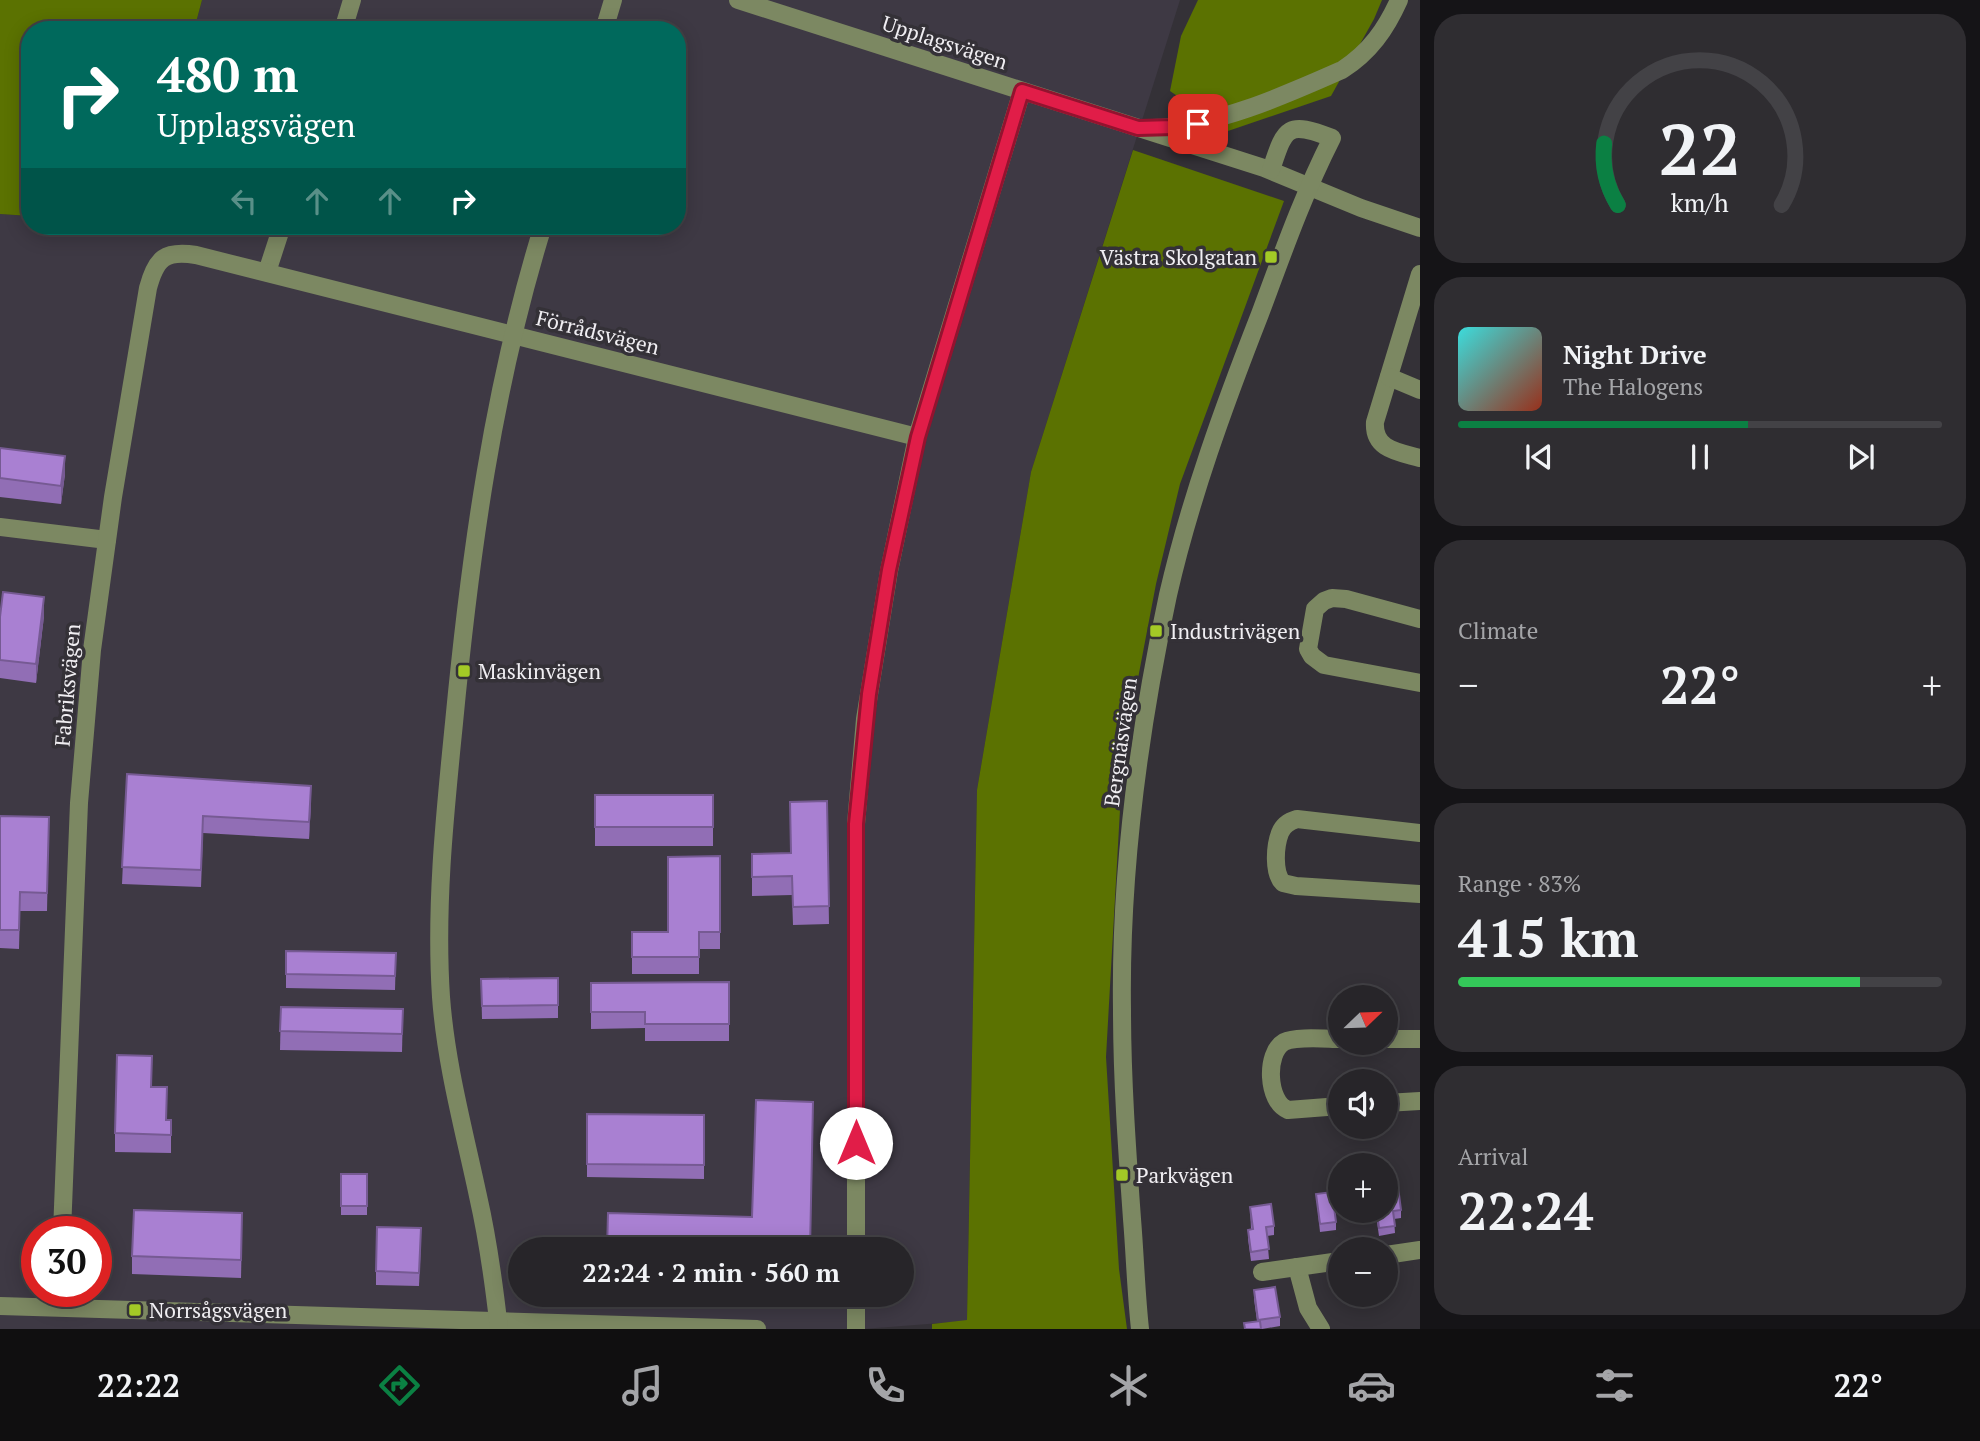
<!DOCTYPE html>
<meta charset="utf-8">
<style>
:root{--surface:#272529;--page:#2f2d31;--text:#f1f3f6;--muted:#a4a5a8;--line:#434246;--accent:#0b8043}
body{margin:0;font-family:"PT Serif",serif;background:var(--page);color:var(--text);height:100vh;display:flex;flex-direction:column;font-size:26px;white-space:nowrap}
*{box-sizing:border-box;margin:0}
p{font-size:23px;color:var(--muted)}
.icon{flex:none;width:38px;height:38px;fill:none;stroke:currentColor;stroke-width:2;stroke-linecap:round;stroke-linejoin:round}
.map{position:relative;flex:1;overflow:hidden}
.drawer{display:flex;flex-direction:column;gap:14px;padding:14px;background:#151417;width:560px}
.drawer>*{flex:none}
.guide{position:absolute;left:21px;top:21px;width:665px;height:214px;border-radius:28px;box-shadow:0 4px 18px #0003,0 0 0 2px var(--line);background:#00695c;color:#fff;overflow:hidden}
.needle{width:46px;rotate:67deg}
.buttons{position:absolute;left:1328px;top:985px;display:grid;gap:14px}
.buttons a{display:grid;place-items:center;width:70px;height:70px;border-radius:50%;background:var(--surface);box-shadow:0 4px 18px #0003,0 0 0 2px var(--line);font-size:35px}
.speed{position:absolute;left:21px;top:1216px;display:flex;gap:14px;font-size:35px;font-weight:700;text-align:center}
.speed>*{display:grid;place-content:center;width:91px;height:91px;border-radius:50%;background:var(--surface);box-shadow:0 4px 18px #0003,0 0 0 2px var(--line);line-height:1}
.speed .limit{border:10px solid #d22;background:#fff;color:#111}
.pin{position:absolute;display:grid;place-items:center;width:60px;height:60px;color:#fff;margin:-30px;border-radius:14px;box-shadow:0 4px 10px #0006}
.me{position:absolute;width:77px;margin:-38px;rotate:0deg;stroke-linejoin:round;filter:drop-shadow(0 0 5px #0008)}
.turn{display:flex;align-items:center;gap:24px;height:147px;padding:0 21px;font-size:32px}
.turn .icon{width:91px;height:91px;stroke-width:2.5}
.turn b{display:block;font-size:49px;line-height:60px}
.lanes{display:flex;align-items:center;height:66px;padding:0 21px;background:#0003;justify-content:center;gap:35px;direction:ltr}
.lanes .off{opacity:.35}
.big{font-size:52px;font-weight:800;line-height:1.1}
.drawer .card{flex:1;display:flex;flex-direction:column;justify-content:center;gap:10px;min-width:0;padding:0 24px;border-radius:28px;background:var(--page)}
.drawer .dial{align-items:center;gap:0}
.dial svg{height:182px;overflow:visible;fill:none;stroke:var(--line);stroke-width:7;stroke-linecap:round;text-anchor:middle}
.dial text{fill:var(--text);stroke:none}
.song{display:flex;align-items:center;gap:21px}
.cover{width:84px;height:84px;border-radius:10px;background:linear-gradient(135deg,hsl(180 70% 55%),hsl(10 70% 35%))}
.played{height:7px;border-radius:4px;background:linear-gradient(90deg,var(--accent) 60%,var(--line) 60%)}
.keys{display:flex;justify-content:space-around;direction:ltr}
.heat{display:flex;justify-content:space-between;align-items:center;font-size:38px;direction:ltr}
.charge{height:10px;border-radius:5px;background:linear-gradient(90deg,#34c759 83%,var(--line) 0)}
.trip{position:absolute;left:508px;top:1237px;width:406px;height:70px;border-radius:35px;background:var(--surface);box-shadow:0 4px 18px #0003,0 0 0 2px var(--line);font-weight:800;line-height:70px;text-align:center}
.tabs{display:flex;height:112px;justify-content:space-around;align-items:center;background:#100f10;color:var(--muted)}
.tabs .icon{width:49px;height:49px}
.tabs .selected{color:var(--accent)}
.tabs b{font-size:32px;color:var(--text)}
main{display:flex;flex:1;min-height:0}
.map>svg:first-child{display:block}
.built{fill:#3e3944;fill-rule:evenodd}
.forest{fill:#5b7201}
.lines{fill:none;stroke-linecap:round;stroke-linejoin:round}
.minor{stroke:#7c8862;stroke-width:18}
.wall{fill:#916eb5}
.shaded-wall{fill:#765a93}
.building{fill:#a980d2;stroke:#765a93;stroke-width:2}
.route-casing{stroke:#92132f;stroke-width:18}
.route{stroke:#e11d48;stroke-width:12}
.poi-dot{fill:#a3c926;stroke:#343137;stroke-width:2.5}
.labels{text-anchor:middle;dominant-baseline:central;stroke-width:7;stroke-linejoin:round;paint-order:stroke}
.street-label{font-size:21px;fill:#f0eef2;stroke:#343137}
.poi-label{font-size:21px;fill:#f0eef2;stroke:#343137;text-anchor:start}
</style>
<main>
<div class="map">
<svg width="1420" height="1329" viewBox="0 0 1420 1329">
<rect width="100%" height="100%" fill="#343137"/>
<path class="built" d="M202,0H1180L1031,472L977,790L967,1321L863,1329H0V214L30,216V226H677V30H194ZM37,1232H96V1292H37ZM520,1250H901V1295H520Z"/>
<g class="forest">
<polygon points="0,0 202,0 194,30 30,30 30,216 0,214"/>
<polygon points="1198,0 1382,0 1374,19 1331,96 1228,131 1170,91 1181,36"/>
<polygon points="1133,150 1284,201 1180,484 1156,584 1123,757 1106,1057 1119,1269 1127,1329 932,1329 932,1324 967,1320 977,790 1031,472"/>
</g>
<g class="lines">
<g class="minor">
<polyline points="738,0 1264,168 1361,208 1420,228"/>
<polyline points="343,30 352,0"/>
<polyline points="604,30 613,0"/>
<path d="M1152,128C1212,128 1288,94 1342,70C1370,52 1386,29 1399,0"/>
<polyline points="267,272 282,226"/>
<path d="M1420,274L1375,422C1373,450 1399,452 1420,458"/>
<polyline points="1389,377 1420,390"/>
<polyline points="0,527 107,540"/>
<polyline points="1420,619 1346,599 1332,598 1324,601 1315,609 1308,649 1312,656 1324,665 1420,683"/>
<path d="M1420,833L1297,819C1290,821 1283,825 1280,833C1275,846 1273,873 1283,883L1296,886L1420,894"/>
<path d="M1340,1039C1327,1039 1296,1036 1284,1042C1265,1053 1267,1102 1288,1110L1340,1106"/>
<polyline points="1386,1039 1420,1039"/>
<polyline points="1386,1103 1420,1101"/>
<path d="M62,1232L79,803L92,650L113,497L148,288C156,258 165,250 196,255L917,437"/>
<polyline points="856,1250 856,824 865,719 889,571 917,437 1022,91"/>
<polyline points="1386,1255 1420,1250"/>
<polyline points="1297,1267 1308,1308 1321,1329"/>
<polyline points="1262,1272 1340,1261"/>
<polyline points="0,1306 757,1329"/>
<path d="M499,1329C494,1284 488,1240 478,1196C464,1130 446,1065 441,997C435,906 445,813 454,723C470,555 493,387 543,226"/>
<polyline points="856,1329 856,1295"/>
<path d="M1140,1329C1136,1292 1135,1255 1132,1219C1127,1149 1122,1079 1122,1010C1120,871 1139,730 1168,595C1190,499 1224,406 1260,314C1282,255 1303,195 1332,138C1286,120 1285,128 1271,170"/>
</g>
</g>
<g class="wall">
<polygon points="0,448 65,474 61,504 0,497"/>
<polygon points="44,616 36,683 0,678 0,617"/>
<polygon points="127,774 311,803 309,839 203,833 201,887 122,884"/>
<rect x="595" y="795" width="118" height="51"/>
<polygon points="827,801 829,924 793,925 792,895 752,896 752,854 791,853"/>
<polygon points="0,816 49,817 47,911 20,911 19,949 0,948"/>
<polygon points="720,856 720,949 699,949 699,974 632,974 632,932 668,932"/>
<polygon points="286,951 396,953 395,990 286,988"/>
<polygon points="558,978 558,1018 482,1019 481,979"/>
<polygon points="729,982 729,1041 645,1041 645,1028 591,1029 591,983"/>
<polygon points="281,1007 403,1009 402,1052 280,1050"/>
<polygon points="151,1087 167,1120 171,1120 171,1153 115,1152 115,1133"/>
<polygon points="587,1114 704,1115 704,1179 587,1177"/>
<rect x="341" y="1174" width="26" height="41"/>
<polygon points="1316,1194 1336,1222 1336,1230 1320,1232"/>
<polygon points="1250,1207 1274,1226 1274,1235 1267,1236 1269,1259 1251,1261 1248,1239 1248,1230 1251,1229"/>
<polygon points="1401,1210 1401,1218 1394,1219 1395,1233 1379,1236 1377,1222 1377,1214 1379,1214 1378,1211"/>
<polygon points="242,1231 241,1278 132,1274 132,1256"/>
<polygon points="421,1242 419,1286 376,1285 376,1271"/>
<polygon points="1254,1290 1280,1317 1280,1326 1262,1329 1244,1329 1244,1323 1257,1321 1254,1299"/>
</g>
<g class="shaded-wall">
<polygon points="65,456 65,474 61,504 61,486"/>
<polygon points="44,597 44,616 36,683 36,664"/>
<polygon points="311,786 311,803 309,839 309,822"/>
</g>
<g class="building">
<polygon points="0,448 65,456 61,486 0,478"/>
<polygon points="3,592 44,597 36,664 0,660 0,617"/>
<polygon points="127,774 311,786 309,822 203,816 201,870 122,867"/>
<rect x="595" y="795" width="118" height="32"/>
<polygon points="827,801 829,906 793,907 792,876 752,877 752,854 791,853 790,802"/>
<polygon points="0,816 49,817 47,893 20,892 19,930 0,930"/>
<polygon points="720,856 720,932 699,932 699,957 632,957 632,932 668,932 668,857"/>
<polygon points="286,951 396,953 395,976 286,974"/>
<polygon points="558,978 558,1005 482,1006 481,979"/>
<polygon points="729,982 729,1024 645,1024 645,1012 591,1012 591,983"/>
<polygon points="281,1007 403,1009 402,1034 280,1031"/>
<polygon points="117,1055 152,1056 151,1087 167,1087 166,1120 171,1120 171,1135 115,1133"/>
<polygon points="756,1100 813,1102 810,1250 607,1250 608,1213 752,1217"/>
<polygon points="587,1114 704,1115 704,1165 587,1164"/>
<rect x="341" y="1174" width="26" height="32"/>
<polygon points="1398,1187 1401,1210 1393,1211 1395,1226 1379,1228 1377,1214 1380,1213 1379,1211 1386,1211 1386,1189"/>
<polygon points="1332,1192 1336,1222 1320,1224 1316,1194"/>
<polygon points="1271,1204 1274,1226 1266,1227 1269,1249 1251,1252 1248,1230 1253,1229 1250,1207"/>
<polygon points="134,1210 242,1213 241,1260 132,1256"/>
<polygon points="377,1227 421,1228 419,1273 376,1271"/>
<polygon points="1275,1287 1280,1317 1258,1320 1254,1290"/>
<polygon points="1260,1321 1261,1329 1245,1329 1244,1323"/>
</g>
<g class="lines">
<g class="route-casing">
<polyline id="route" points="856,1143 856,824 869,694 889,570 918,437 1022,91 1138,128 1174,127 1198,124"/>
</g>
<use href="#route" class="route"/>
</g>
<g class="poi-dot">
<rect x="1264" y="250" width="14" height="14" rx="3.5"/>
<rect x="1149" y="624" width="14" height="14" rx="3.5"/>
<rect x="457" y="664" width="14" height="14" rx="3.5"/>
<rect x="1115" y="1168" width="14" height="14" rx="3.5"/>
<rect x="128" y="1303" width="14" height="14" rx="3.5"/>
</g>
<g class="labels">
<g class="street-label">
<text transform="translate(945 42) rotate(18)">Upplagsvägen</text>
<text transform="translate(598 332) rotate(14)">Förrådsvägen</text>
<text transform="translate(67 685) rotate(-85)">Fabriksvägen</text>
<text transform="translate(1120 742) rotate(-82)">Bergnäsvägen</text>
</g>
<g class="poi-label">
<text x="1257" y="257" text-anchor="end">Västra Skolgatan</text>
<text x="1170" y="631">Industrivägen</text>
<text x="478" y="671">Maskinvägen</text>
<text x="1136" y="1175">Parkvägen</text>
<text x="149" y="1310">Norrsågsvägen</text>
</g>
</g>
</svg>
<div class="buttons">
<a><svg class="needle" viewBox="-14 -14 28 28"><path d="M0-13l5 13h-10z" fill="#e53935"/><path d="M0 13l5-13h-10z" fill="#a4a5a8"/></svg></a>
<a><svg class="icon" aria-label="sound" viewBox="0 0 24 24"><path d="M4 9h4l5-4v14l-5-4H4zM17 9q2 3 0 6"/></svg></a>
<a>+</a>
<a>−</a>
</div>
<div class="speed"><div class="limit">30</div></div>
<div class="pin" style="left:1198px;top:124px;background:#d93025"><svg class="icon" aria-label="arrive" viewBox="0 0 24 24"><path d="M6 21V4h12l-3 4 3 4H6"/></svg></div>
<svg class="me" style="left:856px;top:1143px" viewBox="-20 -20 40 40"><circle r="19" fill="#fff"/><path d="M0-13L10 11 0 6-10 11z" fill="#e11d48"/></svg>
<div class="trip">22:24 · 2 min · 560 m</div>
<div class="guide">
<div class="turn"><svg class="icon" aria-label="right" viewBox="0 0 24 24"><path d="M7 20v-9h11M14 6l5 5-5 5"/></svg><div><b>480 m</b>Upplagsvägen</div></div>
<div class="lanes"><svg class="icon off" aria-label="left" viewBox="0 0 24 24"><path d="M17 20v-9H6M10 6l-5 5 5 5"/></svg><svg class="icon off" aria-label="ahead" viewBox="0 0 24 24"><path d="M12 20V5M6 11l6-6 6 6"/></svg><svg class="icon off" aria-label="ahead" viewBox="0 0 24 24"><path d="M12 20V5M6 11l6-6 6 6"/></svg><svg class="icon" aria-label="right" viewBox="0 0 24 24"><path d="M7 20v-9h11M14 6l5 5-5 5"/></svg></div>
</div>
</div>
<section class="drawer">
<div class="card dial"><svg viewBox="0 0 100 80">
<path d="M14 69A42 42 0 1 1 86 69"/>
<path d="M14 69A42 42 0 0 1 8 42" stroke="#0b8043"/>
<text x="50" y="56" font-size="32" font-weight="700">22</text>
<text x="50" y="72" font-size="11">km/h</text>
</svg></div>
<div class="card">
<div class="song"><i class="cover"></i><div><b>Night Drive</b><p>The Halogens</p></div></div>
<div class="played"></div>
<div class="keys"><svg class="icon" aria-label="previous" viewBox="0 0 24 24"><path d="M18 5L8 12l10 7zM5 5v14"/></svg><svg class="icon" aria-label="pause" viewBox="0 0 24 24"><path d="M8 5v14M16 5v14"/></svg><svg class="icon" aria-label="next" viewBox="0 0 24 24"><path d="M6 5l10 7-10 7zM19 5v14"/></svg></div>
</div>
<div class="card"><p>Climate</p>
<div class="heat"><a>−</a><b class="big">22°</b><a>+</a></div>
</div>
<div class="card"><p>Range · 83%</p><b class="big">415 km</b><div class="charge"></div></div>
<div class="card"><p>Arrival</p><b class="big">22:24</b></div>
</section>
</main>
<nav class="tabs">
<b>22:22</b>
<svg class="icon selected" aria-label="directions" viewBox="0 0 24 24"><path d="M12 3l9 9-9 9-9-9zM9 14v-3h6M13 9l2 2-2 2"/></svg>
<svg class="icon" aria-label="music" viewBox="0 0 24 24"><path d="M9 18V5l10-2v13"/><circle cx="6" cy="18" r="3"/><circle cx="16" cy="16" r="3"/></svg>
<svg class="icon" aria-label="phone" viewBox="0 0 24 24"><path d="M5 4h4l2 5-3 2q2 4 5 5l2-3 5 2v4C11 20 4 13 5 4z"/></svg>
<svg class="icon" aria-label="climate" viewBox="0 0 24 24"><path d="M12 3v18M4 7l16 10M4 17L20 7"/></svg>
<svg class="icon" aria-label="car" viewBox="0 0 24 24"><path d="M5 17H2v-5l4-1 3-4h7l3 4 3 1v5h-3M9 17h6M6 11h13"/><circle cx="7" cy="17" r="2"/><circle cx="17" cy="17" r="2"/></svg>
<svg class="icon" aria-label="filters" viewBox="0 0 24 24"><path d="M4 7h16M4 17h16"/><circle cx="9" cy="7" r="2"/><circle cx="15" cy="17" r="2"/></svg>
<b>22°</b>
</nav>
